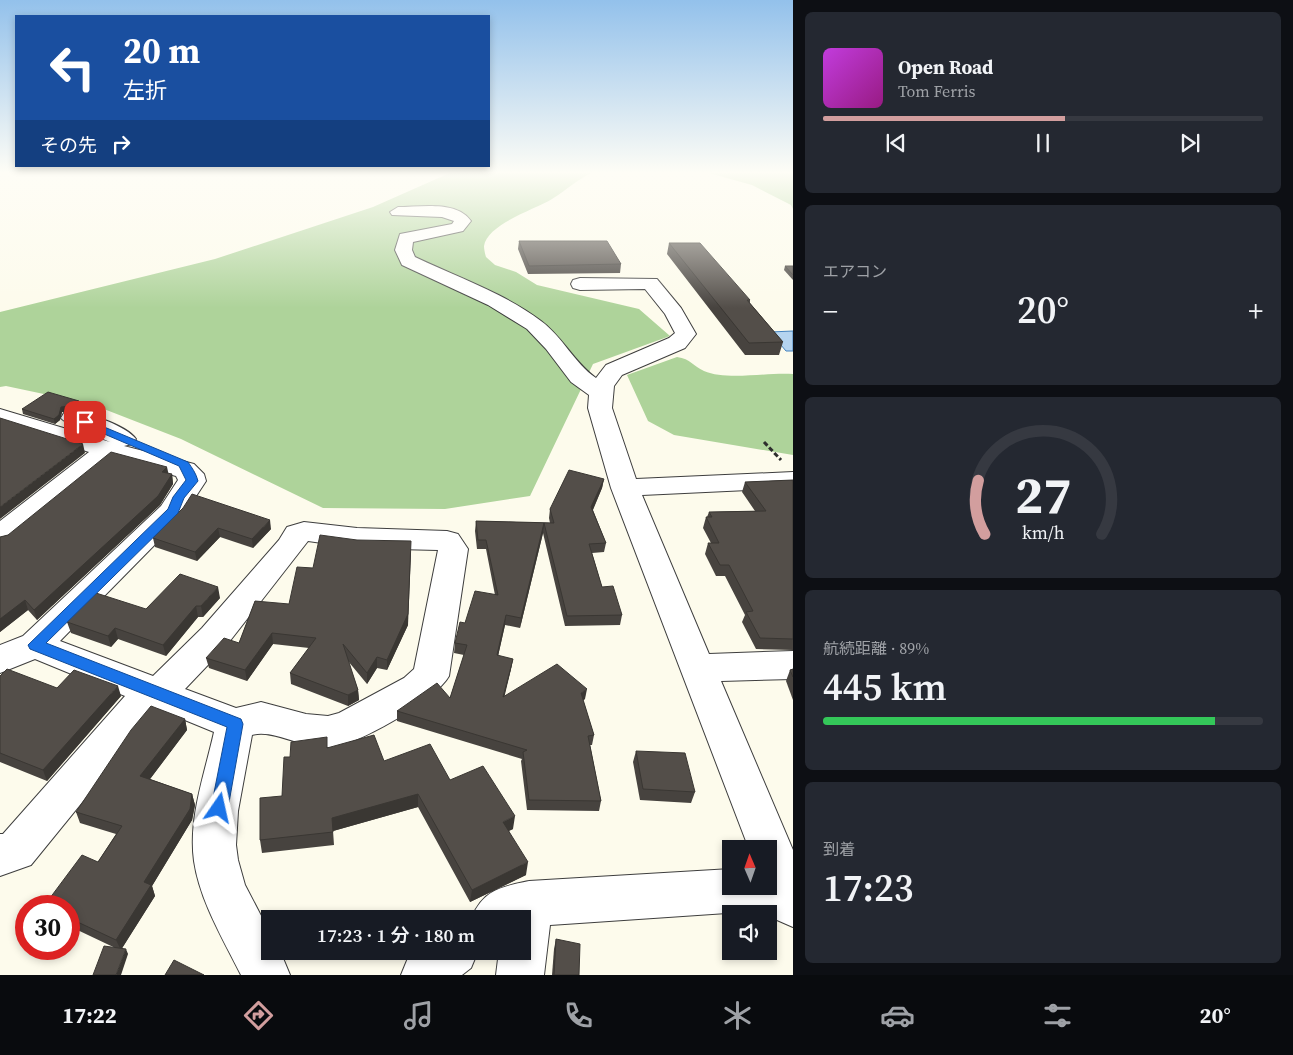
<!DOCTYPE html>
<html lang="ja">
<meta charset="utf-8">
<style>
:root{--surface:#171b24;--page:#242831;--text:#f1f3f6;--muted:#9ea1a6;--line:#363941;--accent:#d29e9e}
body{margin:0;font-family:"Source Serif 4","Noto Sans JP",serif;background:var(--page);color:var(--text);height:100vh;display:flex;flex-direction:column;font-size:19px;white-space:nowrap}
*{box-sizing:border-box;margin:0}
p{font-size:16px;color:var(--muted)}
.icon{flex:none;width:28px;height:28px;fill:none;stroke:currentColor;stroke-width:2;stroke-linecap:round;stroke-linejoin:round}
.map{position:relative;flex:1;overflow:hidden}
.side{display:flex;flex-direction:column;gap:12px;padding:12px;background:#0d0f14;width:500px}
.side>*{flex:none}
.banner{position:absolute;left:15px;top:15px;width:475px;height:152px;border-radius:0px;box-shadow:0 2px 8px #0003;background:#1a4fa0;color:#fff;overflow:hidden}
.needle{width:32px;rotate:358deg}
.controls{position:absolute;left:722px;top:840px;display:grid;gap:10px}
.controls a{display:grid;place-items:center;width:55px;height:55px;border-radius:0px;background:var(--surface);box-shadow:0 2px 8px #0003;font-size:25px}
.speed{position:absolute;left:15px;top:895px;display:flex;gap:10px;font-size:25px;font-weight:700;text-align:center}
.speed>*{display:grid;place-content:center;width:65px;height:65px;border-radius:50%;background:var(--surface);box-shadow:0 2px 8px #0003;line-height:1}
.speed .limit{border:8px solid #d22;background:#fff;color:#111}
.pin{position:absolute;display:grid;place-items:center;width:42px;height:42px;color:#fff;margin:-21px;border-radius:10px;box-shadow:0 2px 8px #0006}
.me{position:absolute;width:55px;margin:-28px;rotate:11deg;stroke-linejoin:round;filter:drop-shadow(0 0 4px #0008)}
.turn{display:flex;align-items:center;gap:18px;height:105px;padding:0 25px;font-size:22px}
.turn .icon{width:65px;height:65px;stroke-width:2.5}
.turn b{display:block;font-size:35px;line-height:42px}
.then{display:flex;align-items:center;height:48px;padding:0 25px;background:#0003;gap:10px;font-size:19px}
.big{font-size:38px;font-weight:600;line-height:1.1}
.side .card{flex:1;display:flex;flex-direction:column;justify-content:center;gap:8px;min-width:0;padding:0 18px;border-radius:8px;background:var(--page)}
.side .dial{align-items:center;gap:0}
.dial svg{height:130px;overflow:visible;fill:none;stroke:var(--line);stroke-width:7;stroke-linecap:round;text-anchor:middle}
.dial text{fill:var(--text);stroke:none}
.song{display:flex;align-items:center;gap:15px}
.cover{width:60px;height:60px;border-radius:8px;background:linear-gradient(135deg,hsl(290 70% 55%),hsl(310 70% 35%))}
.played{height:5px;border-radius:2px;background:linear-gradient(90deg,var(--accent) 55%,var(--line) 55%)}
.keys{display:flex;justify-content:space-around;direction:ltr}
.heat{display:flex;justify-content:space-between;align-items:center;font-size:28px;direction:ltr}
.charge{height:8px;border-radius:4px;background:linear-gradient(90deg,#34c759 89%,var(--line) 0)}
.trip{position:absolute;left:261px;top:910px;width:270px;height:50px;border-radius:0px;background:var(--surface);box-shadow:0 2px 8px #0003;font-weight:600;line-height:50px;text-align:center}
.tab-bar{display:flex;height:80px;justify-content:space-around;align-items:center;background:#090b0e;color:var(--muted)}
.tab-bar .icon{width:35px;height:35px}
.tab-bar .active{color:var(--accent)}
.tab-bar b{font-size:22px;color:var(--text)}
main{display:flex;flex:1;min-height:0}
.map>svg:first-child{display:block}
.forest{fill:#aed39a}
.water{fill:#b5d4ef;stroke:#4483bf}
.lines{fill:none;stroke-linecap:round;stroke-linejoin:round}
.minor-casing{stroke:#3e3e3e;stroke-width:2}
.path{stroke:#2d2d2d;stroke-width:3;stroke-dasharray:5 2.5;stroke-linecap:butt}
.minor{fill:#fff;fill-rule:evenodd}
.wall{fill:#47433f}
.shaded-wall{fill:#3a3733}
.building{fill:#534e49;stroke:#3a3733}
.route{fill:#1a73e8;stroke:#114b97}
</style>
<main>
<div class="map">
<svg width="793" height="975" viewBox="0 0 793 975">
<rect width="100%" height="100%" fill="#fdfbec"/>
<g class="forest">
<path d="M452,172H594C577,179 567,190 552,199C536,209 487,224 484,246C484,249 485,254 486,257L495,265L516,272L537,285L639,309L670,336L593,364L530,496L445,509L323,508L181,439L91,404L6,386L0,387V312L215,259L373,207Z"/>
<polygon points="705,172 793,172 793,209 791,205 752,185"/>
<path d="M677,357C691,359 693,366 704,371C727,381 768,372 793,374V455L674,435L648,421L627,375Z"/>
</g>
<polygon class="water" points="793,331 793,351 786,351 770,332"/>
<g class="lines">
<g class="minor-casing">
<g id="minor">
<path d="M398,207C420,207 457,200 471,221L463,231L413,242L412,250L415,257C457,277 504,293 541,321C563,337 574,363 596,378L606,365L669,338L675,333L665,314L645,289L580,290L573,288L571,284L573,280L580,278L657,279L681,308L696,334L685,348L622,375L614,386L612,408L636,479L793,472V488L642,495L709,654L793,651V679L721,681L793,850V927L777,920L773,910L550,925L544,975H496L499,951H522V919H471C483,890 500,887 529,881L731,869V886H769V849H749L611,488L588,408L589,395L571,382L546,349L527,329L488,305L402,265L395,250L400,234L452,224L454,221L442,217L392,215L390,212Z"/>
<path d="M0,409L110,442C99,437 66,425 61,418L64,413C81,409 126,425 136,439L132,444L124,446L194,464L204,474L206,481L183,516L60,641L153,676L202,628L279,540L287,527L304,522L357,528L447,531L458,534L468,549L449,676C436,700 354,748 326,748C302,748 273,729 252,735L238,811L236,845L238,860L245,885L270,933V951H280L290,975H241C223,939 200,901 194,861C188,818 205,773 214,732L158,709L31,865L0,876V834H3L125,696L35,659L0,673V645L23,636L161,506L178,480L176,476L113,459L10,543L0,546V521L89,452L0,424ZM308,541L357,548L438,550L414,669L404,678L339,713L328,716L306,714L261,702L236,708L185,689L226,646Z"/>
<polygon points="416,951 478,951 471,968 462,975 401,975 408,958"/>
</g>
</g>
<polyline class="path" points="764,442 781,460"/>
<use href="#minor" class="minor"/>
</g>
<g class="wall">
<polygon points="519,241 621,264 620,273 528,274 518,249"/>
<polygon points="669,243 750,300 750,303 783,342 779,355 745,355 667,254"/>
<polygon points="785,266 793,266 793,280 784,270"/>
<polygon points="79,401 81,406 74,411 62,412 60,420 55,424 23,414 22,409"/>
<polygon points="169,474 172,474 173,484 160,505 37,620 28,610 0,632 0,537 8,535"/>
<polygon points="604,479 602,488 593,510 606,543 604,552 592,553 602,587 622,615 620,625 565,626 543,533 520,628 505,625 498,656 513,659 511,669 504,696 585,699 583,700 594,735 592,745 590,745 601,801 599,811 527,810 521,761 522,759 397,721 397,711 450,698 464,655 454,653 455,643 465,623 495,595 486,549 477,549 475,531 476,521 550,523 549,518 550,509"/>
<polygon points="793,480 793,650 756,649 742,622 745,615 725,576 716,576 705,554 708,543 711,543 703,528 706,517 707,517 709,512 755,511 742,492 745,482"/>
<polygon points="183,508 271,529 253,548 220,537 197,561 155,547 153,538"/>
<polygon points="220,598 203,617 198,617 166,656 118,639 111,647 71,633 67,622"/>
<polygon points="255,601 408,625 387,670 377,668 367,684 348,661 358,690 359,700 348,706 291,684 290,673 309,648 273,644 247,681 209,668 206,658 239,643"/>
<polygon points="793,669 793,700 786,681 790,670"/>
<polygon points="0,676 57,688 121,696 47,781 0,762"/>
<polygon points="185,719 187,730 150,779 192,794 195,805 192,820 152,886 155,896 122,948 128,954 69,926 69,906 116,834 80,823 76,812"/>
<polygon points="327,747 384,761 450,780 513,829 509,831 526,875 470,902 418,807 333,831 334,845 262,853 260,840 282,796 290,757"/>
<polygon points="636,751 695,792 691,803 640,800 633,762"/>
<polygon points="556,939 579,975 552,975 554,949"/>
</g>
<g class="shaded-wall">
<polygon points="79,401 81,406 74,411 62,412 60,420 55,424 54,419 61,407"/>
<polygon points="83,444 85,453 0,519 0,507"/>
<polygon points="167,467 169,476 162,472"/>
<polygon points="172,474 173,484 160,505 37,620 34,610"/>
<polygon points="604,479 602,488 590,516 591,507"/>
<polygon points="270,520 271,529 253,548 252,539"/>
<polygon points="544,523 543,533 520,628 521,618"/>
<polygon points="218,528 220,537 197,561 195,552"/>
<polygon points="411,551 408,625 387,670 387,660"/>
<polygon points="218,587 220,598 203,617 201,606"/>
<polygon points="25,600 28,610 0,632 0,619"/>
<polygon points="196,606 198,617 166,656 163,645"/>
<polygon points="506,615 505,625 496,665 497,655"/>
<polygon points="115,628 118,639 111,647 108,636"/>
<polygon points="272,633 273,644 247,681 245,670"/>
<polygon points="377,657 377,668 367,684 367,673"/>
<polygon points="513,659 511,669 502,707 503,697"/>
<polygon points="118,686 121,696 47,781 43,770"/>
<polygon points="587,689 585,699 579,703 581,693"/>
<polygon points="358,690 359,700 348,706 348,695"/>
<polygon points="185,719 187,730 144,787 140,776"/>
<polygon points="192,794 195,805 192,820 152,886 155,896 121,950 116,940 144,882"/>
<polygon points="418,794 418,807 333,831 334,845 332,818"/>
<polygon points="515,816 513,829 501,834 503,822"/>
<polygon points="528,862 526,875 470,902 472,890"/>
<polygon points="126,949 128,954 121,975 116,975"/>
</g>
<g class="building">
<polygon points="519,241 607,241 621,264 529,266"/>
<polygon points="669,243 700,243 750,300 747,300 783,342 749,343"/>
<polygon points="785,266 793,266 793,275"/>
<polygon points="48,392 79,401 72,406 61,407 59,415 54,419 22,409"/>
<polygon points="0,418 83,444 0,507"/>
<polygon points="111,452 167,467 162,472 172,474 158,496 34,610 25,600 0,619 0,537 8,535"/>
<polygon points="569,470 604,479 591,507 606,543 589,544 602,587 613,586 622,615 567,616 544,523 521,618 506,615 497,655 513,659 503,697 557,664 587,689 581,693 594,735 588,736 601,801 529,800 523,752 527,750 397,711 437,683 450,698 467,645 455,643 460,622 465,623 475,591 498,595 486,540 478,540 476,521 554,523 550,509"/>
<polygon points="793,480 793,639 760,638 746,612 753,611 729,565 720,565 708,543 719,543 706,517 712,517 709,512 766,511 745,482"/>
<polygon points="192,494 270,520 252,539 218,528 195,552 153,538 183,508"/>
<polygon points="320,535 357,540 411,541 408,614 387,660 377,657 367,673 343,644 358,690 348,695 290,673 316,638 272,633 245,670 206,658 224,638 239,643 255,601 289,604 297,567 313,568"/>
<polygon points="180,574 218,587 201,606 196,606 163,645 115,628 108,636 67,622 96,593 146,609"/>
<polygon points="7,669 57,688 74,670 118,686 43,770 0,753 0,676"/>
<polygon points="793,669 793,677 790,670"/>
<polygon points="151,706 185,719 140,776 192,794 190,809 144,882 151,885 116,940 69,918 69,906 44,906 82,855 98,862 122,826 76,812 131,730"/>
<polygon points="374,735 384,761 430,744 450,780 483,766 515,816 503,822 528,862 472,890 418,794 332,818 333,832 260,840 260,798 282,796 284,757 290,757 291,742 327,737 327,748"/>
<polygon points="636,751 685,753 695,792 643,789"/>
<polygon points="556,939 580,944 579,975 554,975"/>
<polygon points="104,946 126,949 116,975 93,975"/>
<polygon points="174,960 204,975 165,975"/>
</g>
<linearGradient id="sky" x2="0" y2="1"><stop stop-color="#93c1eb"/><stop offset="0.56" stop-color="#fefdf6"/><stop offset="1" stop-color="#fefdf6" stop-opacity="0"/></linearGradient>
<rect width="793" height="308" fill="url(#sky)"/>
<path class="route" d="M85,419L188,462C192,468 196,473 198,481L184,498L178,513L46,643L241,719L243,724L228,808L225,814L219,816L213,814L211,808L227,727L30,649L28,645L168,509L173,497L186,480L179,466L81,424V420Z"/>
</svg>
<div class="controls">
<a><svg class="needle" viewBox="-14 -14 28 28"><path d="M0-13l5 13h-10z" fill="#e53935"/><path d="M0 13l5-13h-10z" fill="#9ea1a6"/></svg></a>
<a><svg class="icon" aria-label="sound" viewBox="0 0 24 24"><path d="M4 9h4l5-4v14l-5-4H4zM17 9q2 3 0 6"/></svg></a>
</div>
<div class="speed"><div class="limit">30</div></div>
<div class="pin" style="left:85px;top:422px;background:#d93025"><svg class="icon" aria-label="arrive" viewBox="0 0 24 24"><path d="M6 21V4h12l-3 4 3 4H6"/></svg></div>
<svg class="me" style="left:219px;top:808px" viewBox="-20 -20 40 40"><path d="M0-17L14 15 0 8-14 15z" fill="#1a73e8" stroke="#fff" stroke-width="4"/></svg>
<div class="trip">17:23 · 1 分 · 180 m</div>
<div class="banner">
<div class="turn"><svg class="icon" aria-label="left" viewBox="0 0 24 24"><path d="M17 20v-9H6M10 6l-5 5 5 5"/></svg><div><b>20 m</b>左折</div></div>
<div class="then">その先<svg class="icon" aria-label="right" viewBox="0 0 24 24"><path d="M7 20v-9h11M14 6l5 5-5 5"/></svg></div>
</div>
</div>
<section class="side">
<div class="card">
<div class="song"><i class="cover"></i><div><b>Open Road</b><p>Tom Ferris</p></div></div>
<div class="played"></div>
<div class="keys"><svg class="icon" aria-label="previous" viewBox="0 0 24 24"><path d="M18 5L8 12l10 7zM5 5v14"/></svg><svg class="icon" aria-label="pause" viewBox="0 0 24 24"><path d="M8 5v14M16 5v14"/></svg><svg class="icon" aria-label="next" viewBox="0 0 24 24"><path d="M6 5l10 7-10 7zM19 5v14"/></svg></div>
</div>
<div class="card"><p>エアコン</p>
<div class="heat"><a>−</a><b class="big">20°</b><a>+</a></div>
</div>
<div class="card dial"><svg viewBox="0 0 100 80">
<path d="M14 69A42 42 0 1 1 86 69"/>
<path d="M14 69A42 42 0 0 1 10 36" stroke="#d29e9e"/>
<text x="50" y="56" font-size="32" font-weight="700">27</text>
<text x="50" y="72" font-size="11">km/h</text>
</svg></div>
<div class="card"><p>航続距離 · 89%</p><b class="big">445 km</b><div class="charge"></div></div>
<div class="card"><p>到着</p><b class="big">17:23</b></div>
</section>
</main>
<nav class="tab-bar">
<b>17:22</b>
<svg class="icon active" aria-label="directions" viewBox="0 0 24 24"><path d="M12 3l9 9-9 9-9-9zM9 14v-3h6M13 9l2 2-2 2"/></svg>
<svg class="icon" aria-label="music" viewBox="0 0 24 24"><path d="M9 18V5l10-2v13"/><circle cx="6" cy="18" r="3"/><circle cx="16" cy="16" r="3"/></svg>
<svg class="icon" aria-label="phone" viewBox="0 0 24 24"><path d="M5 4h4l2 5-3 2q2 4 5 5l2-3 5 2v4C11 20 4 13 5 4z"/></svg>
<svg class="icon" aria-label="climate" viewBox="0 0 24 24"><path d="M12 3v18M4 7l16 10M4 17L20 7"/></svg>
<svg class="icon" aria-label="car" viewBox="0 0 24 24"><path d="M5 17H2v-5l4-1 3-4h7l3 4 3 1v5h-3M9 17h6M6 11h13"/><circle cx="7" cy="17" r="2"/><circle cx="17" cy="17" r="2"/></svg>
<svg class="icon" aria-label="filters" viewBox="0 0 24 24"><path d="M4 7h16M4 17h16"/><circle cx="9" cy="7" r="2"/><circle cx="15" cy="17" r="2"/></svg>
<b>20°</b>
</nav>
